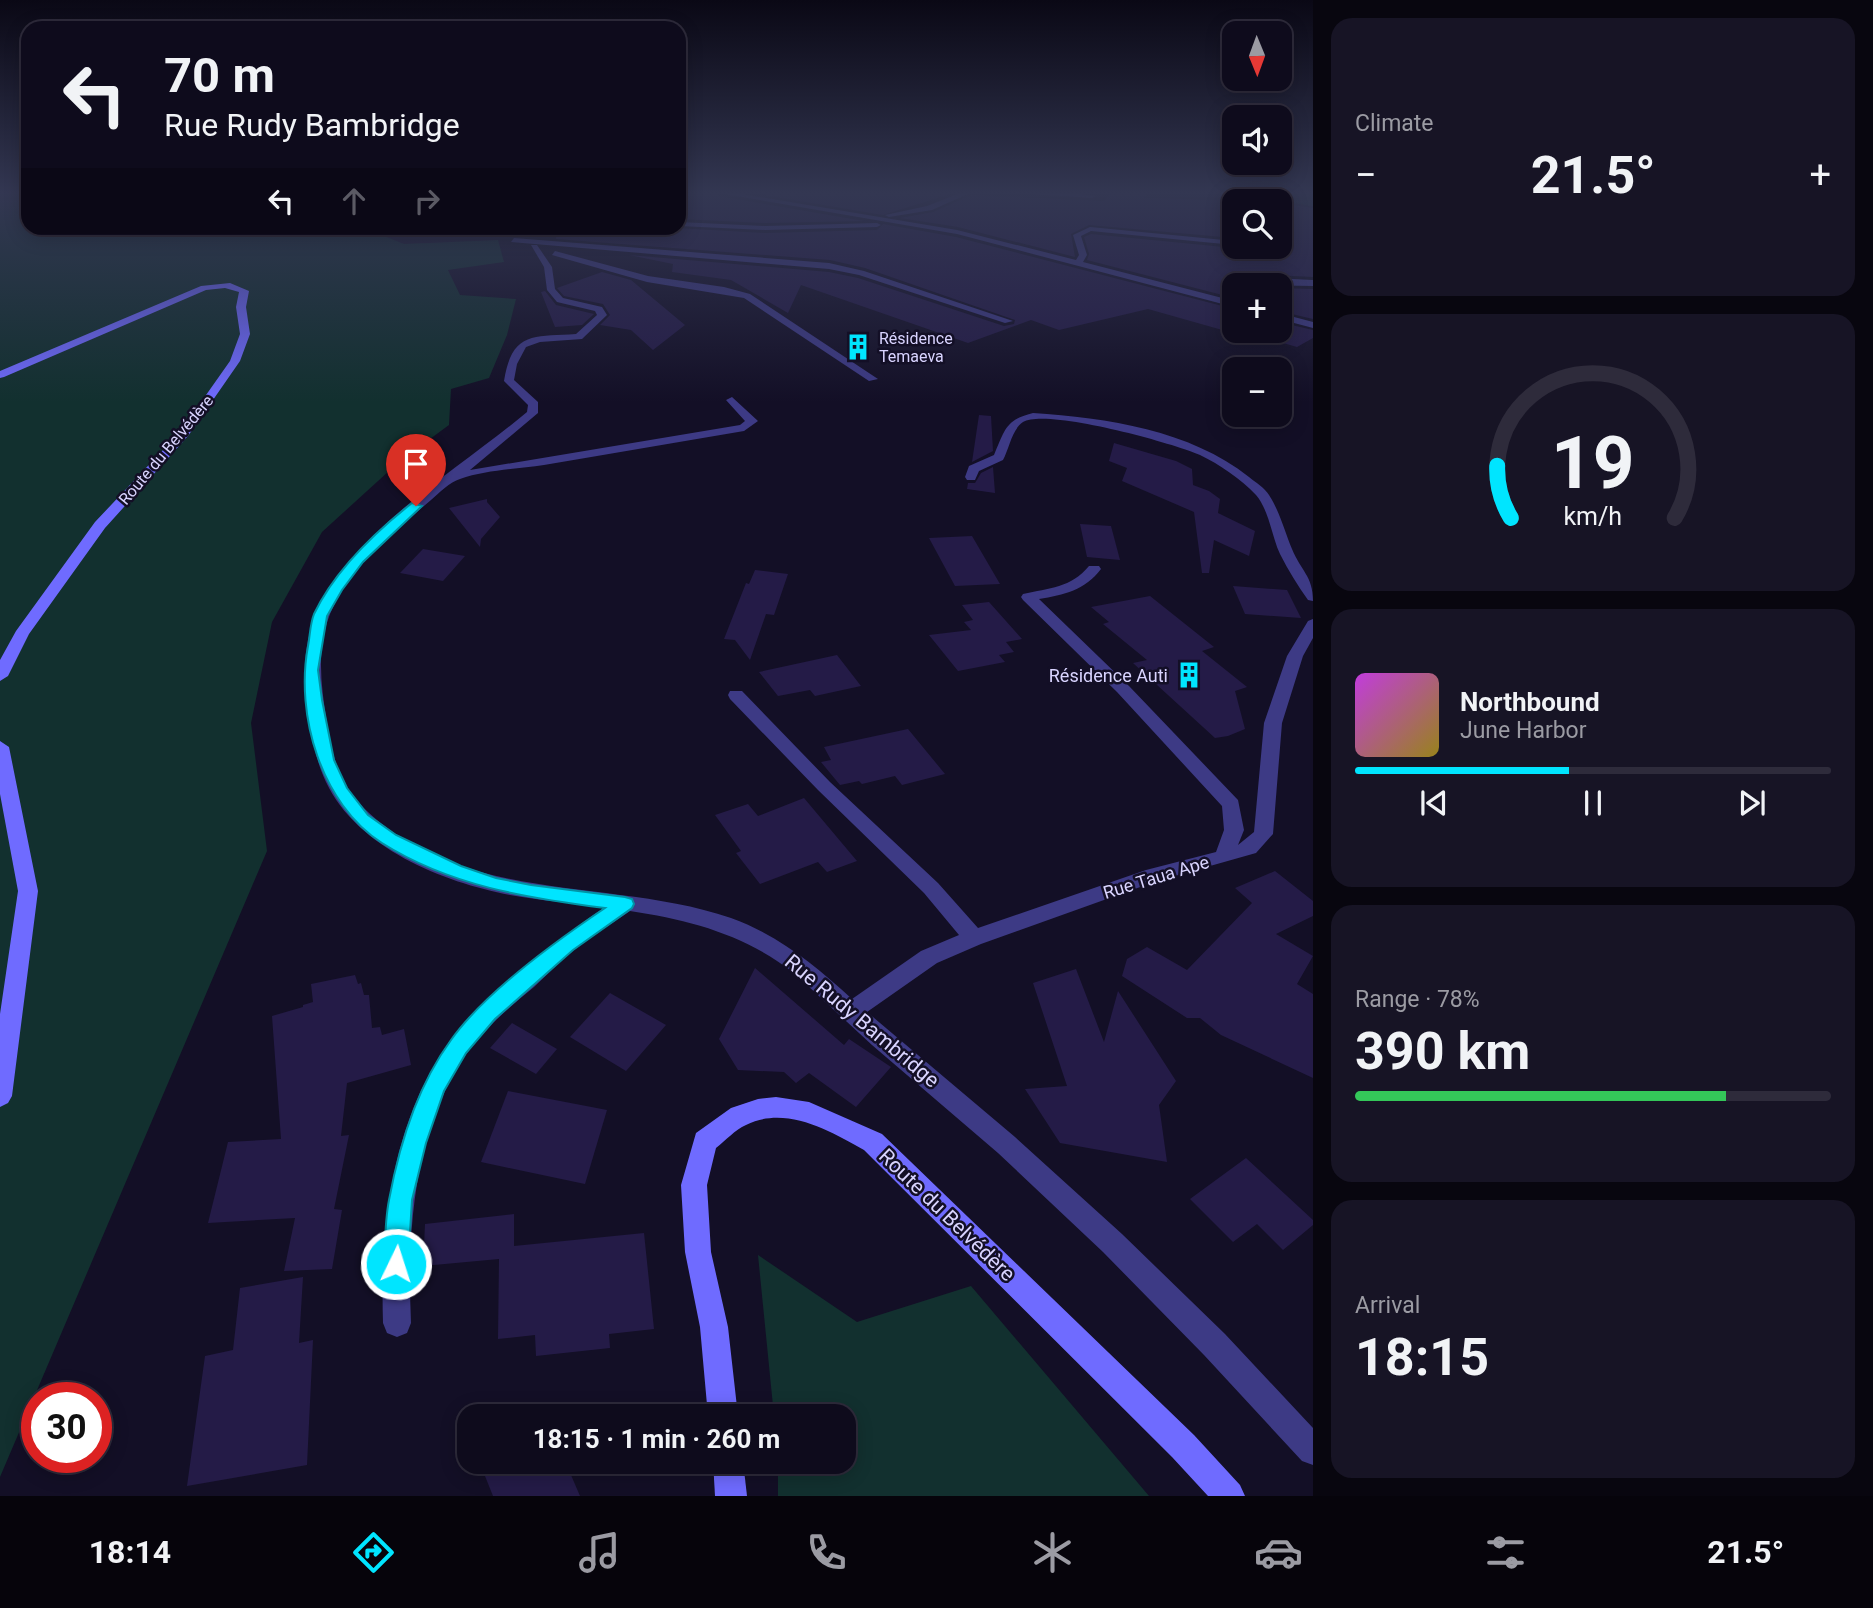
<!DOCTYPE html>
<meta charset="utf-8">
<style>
:root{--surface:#0e0b1c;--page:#171425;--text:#f1f3f6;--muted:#9b9ba3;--line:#2e2b3b;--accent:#00e5ff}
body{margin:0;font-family:Roboto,sans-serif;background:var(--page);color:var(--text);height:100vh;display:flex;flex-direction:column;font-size:26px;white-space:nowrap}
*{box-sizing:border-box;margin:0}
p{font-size:23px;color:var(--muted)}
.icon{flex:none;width:38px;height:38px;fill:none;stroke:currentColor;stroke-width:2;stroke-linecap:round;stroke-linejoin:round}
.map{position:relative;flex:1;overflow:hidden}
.side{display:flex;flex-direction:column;gap:18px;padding:18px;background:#08060f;width:560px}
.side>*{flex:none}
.guide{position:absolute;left:21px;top:21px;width:665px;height:214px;border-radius:21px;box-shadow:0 4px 18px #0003,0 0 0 2px var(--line);background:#0e0b1c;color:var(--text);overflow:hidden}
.needle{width:46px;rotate:179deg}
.fabs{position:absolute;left:1222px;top:21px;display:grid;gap:14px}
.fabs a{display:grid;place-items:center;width:70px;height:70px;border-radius:14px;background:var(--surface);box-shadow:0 4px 18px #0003,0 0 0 2px var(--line);font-size:35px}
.speed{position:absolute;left:21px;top:1382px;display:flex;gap:14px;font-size:35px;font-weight:700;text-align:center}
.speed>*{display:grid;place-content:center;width:91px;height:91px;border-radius:50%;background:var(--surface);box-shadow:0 4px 18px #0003,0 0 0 2px var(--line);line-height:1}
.speed .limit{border:10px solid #d22;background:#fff;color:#111}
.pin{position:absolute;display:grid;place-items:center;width:60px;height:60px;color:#fff;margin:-72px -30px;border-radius:50% 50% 50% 0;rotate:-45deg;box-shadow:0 0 7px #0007}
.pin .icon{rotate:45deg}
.me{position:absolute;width:77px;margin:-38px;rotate:4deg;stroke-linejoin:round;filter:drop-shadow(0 0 5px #0008)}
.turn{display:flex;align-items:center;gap:24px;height:147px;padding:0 28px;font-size:32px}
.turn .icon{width:91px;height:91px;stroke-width:2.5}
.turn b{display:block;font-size:49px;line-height:60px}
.lanes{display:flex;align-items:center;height:66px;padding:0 28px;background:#0003;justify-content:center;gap:35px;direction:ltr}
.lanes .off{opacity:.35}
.big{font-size:52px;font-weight:700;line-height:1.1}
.side .widget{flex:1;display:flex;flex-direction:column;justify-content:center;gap:10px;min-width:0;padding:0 24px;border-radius:21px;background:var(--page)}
.side .dial{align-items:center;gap:0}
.dial svg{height:182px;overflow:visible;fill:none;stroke:var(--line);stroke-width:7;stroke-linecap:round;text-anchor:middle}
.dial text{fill:var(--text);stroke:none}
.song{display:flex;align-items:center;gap:21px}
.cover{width:84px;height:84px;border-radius:10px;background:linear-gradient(135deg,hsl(290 70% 55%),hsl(50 70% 35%))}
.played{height:7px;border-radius:4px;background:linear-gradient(90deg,var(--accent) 45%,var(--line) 45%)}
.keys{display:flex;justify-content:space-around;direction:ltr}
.heat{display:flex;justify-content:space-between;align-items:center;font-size:38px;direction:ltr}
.charge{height:10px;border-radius:5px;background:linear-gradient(90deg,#34c759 78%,var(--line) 0)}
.trip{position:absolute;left:457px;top:1404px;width:399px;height:70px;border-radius:21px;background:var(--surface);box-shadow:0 4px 18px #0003,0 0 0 2px var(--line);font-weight:700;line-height:70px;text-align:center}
.tabs{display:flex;height:112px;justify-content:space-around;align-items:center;background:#06040b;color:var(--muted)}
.tabs .icon{width:49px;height:49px}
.tabs .active{color:var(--accent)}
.tabs b{font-size:32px;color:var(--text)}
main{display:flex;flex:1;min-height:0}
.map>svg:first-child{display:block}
.green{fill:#12302f}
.building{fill:#241b47}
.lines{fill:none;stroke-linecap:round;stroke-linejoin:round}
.street{fill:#3d3a85;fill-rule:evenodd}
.secondary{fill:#6f6bff;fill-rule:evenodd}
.route{fill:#00e5ff;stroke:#0095a6;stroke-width:2}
.labels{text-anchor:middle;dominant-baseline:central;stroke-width:5;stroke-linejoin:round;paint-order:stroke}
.far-poi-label{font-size:16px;fill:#d9d4ff;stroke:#130f26;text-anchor:start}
.far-street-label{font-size:16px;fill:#d9d4ff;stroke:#130f26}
.poi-label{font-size:18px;fill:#d9d4ff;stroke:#130f26;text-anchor:end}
.street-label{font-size:18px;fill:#d9d4ff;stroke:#130f26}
.near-street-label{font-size:21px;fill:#d9d4ff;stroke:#130f26}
</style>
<main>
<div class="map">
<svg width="1313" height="1496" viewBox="0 0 1313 1496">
<rect width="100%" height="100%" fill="#130f26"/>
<g class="green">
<polygon points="0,193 28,193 28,228 364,228 404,244 498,240 504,262 448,270 460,295 516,299 507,335 489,378 451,389 449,425 400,461 322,532 272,622 251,723 267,851 0,1477"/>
<polygon points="1214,193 1313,193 1313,206"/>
<polygon points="758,1255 857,1322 971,1286 1149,1496 778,1496 778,1461 844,1461 844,1416 774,1416"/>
</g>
<g class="building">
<polygon points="679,193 716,193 719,196 864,221 765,223 679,219"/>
<polygon points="752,193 914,193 950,194 883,215"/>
<polygon points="1111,193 1148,193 1144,198 1270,201 1234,201 1234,211 1222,209 1219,217 1234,220 1234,238 1089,225 1071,234 1075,257 958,227 900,218 933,212 971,195 1104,201"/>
<polygon points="1279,203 1313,208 1313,277 1272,275 1248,285 1234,285 1234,298 1087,260 1089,254 1084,237 1091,234 1234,248 1279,247 1279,235 1286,232 1279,222"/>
<polygon points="883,224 956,237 1234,309 1234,331 1279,331 1279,322 1313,330 1313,338 1297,347 1245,332 1240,335 1148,309 1059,330 1031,320 968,343 801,285 788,313 731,280 672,272 673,264 629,255 829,272 858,278 1004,326 1014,324 1015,320 865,268 830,260 556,239 557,228 677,228 765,233 877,230"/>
<polygon points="602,272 631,280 685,325 653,350 631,330 600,325 610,315 603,304 564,296 557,288"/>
<polygon points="1279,288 1313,289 1313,319 1279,311"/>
<polygon points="545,291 556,305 594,314 582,325 555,327 541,292"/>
<polygon points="979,415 991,416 993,451 972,462"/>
<polygon points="1114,443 1176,461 1192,469 1193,485 1209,491 1220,499 1218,513 1255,531 1249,556 1214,540 1209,573 1202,573 1194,512 1122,481 1127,468 1109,461"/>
<polygon points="993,467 995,493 967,489 968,483 975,483 981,473"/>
<polygon points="487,499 487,502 500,517 481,539 480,547 449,508"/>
<polygon points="1080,524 1111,526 1120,560 1087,557"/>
<polygon points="972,536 1000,584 955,586 929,538"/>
<polygon points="423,549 465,556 443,581 400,573"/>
<polygon points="755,570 788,574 774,615 766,614 750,660 735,640 724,639 746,583 749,584"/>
<polygon points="1233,586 1287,590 1301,618 1245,614"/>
<polygon points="1150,596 1214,647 1202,651 1247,687 1235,691 1245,729 1228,736 1215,738 1133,663 1147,660 1103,624 1109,622 1091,607"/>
<polygon points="989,602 1022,639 1006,642 1014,652 999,655 1005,662 958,671 929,635 971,630 964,622 973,620 962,605"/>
<polygon points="837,655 861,686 815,696 810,690 778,696 759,672"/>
<polygon points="908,729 945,774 902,785 895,776 862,784 859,781 840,785 821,762 831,760 824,747"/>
<polygon points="804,798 857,861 827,872 818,862 760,884 736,853 741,851 715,815 748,804 758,816"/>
<polygon points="1275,871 1313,901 1313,916 1276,934 1313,956 1297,984 1313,994 1313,1078 1221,1035 1200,1018 1187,1018 1122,976 1127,959 1147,947 1187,970 1252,903 1235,888"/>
<polygon points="755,968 844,1045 849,1039 891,1067 856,1107 809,1073 796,1083 784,1072 738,1070 719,1039"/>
<polygon points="1076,969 1104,1042 1118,991 1176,1081 1159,1105 1167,1162 1060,1143 1025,1089 1067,1086 1033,983"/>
<polygon points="355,975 358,984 361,983 364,995 369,995 372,1028 380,1027 382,1035 404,1029 411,1065 347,1083 341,1136 349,1135 334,1209 342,1210 332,1269 284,1271 295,1218 208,1223 228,1142 281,1139 272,1016 303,1007 303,1005 313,1002 311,984"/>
<polygon points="610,993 666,1025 626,1071 570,1037"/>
<polygon points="512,1023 557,1049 536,1074 490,1048"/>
<polygon points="508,1091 607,1110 585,1184 481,1162"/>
<polygon points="1246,1158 1313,1220 1313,1225 1283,1250 1257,1224 1233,1242 1190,1199"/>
<polygon points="514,1214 514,1246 644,1233 654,1329 609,1334 610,1348 536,1356 535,1335 498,1339 499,1259 423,1266 425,1224"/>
<polygon points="303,1277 299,1343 313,1340 307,1465 187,1486 205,1356 233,1350 240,1288"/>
<polygon points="479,1461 565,1461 580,1496 493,1496"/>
</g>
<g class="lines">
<g class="street">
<polygon points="719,193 736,193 957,230 1076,260 1079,255 1073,235 1090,227 1234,241 1234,245 1091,231 1081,236 1087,255 1083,262 1234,301 1234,307 957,234"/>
<polygon points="960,193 970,193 932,210 889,217 885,215 927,206"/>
<polygon points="1015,193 1071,193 1096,196 1092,198"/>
<polygon points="1224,211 1234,214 1234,218 1221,215"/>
<polygon points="679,222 765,226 877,223 881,225 877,227 765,230 679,226"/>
<polygon points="1279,225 1283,231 1279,233"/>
<polygon points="514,238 829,263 864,271 1013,321 1005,323 859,275 829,269 511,242"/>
<path d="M531,245H537L552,267L555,289L563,298L602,307L607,315L582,339L540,342L526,347L517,364L514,380L538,402V413L470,470L740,425L745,421L726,400L732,397L758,421L744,431C677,442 611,454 544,465C517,469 486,470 460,479C450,482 439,493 431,500C393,532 349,568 330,614C316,650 321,686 327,723C330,743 334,763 344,781C354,801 372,817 390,830C490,902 619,880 731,918C778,935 815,965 852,999L921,951L959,935L924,893L818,790L730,699L728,695L730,691H742L830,782L938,883L978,928L1146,870L1216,852L1224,830L1222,806L1117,692L1023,600L1021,597L1023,594C1049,588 1071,588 1089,566H1099L1101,569C1085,590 1064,595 1039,599L1129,686L1238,800L1244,830L1238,845L1254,832L1264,723L1287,656L1308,621L1313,619V638L1303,656L1282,723L1273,834L1256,853L1157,881L981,944L937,963L867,1012L1015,1137L1122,1234L1225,1334L1313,1428V1465L1302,1461L1204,1355L1103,1252L998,1153L872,1045L794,973C745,935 691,920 630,911C610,925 588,938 569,954C557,964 546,976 534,987C511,1006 487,1026 469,1050C413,1128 407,1231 411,1323L407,1333L397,1337L387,1333L383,1323C380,1225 392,1120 452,1038C471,1012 497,992 521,972C549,949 575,927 605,907C574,903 542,901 510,895C443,882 357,848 326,782C316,761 312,739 309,716C301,670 303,628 330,588C378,515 460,468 527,412L528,405L504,381C512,331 533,337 576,334L597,315L595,311L557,302L547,290L544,267Z"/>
<polygon points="555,251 648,276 724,287 750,294 878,379 869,381 744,298 647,282 552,255"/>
<polygon points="1272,278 1313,280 1313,286 1251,285"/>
<polygon points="1279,313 1313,322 1313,328 1279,319"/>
<path d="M1033,413C1107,418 1190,430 1249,477C1255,482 1265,488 1269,495C1279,510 1285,532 1292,549C1301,571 1313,576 1313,601L1308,600C1298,586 1288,570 1280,554C1272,537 1269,510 1256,495C1241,479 1219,464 1200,455C1173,443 1047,408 1023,422C1012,429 1009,449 1003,460L979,471L975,480H967L965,477L969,466L994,455C1005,430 1005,420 1033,413Z"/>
</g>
<g class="secondary">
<polygon points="230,283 249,291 246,307 250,334 240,361 188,436 105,528 29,634 8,676 0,681 0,660 16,631 95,522 180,432 230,361 240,334 236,307 239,292 225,288 206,290 4,377 0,378 0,371 201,286"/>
<polygon points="0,741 9,747 38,891 12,1096 8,1103 0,1107 0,1014 18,891 0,794"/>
<path d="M776,1097L809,1102L882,1134L1194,1435L1240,1485L1245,1496H1208L1172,1457L864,1150C830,1131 786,1105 746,1125C735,1130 726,1140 716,1148L707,1185L711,1252L728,1327L738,1416H708L700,1327L685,1252L681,1185L696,1133L731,1108L758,1099Z"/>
<polygon points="713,1461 743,1461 747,1496 715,1496"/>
</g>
</g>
<linearGradient id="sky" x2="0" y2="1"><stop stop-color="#0a0815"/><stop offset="0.48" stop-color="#333752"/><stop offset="1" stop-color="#333752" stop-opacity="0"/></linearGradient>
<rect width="1313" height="402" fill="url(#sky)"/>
<path class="route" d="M412,503L422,506L363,562L342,590L327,616L318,670L322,700L334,760L347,788L368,815L396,835L461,866L496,878L531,885L625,897L632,899L634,904L632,908L573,950L495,1019L466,1053L444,1091L426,1143L412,1200L408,1264L405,1273L396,1276L387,1273L384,1264C385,1243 385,1220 389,1200C399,1146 418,1085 451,1040C485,992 556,941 605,908C527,898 450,886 382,843C321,804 295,715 308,646C310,636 310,624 314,614C335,570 374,533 412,503Z"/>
<defs>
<g id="building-bare" transform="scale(2.1)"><path d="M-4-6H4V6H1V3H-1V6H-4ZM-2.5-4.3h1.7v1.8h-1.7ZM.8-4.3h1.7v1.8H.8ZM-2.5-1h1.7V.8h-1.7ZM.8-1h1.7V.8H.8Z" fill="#00e5ff" stroke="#130f26" stroke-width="2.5" paint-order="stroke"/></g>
</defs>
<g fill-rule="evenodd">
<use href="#building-bare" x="858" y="347"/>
<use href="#building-bare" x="1189" y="675"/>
</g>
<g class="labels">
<g class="far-poi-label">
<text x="879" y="338">Résidence<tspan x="879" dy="18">Temaeva</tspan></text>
</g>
<g class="far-street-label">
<text transform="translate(166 450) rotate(-50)">Route du Belvédère</text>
</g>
<g class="poi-label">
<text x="1168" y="675">Résidence Auti</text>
</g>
<g class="street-label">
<text transform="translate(1156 877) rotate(-17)">Rue Taua Ape</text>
</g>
<g class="near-street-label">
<text transform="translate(862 1021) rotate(40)">Rue Rudy Bambridge</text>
<text transform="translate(947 1215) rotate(44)">Route du Belvédère</text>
</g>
</g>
</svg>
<div class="fabs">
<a><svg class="needle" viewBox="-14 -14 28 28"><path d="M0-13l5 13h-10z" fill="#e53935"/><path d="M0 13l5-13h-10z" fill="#9b9ba3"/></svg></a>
<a><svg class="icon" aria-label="sound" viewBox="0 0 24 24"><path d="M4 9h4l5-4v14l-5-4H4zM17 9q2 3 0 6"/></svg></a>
<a><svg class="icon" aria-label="search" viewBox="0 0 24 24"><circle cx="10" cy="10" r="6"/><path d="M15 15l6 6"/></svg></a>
<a>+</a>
<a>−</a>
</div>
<div class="speed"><div class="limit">30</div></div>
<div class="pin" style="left:416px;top:506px;background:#d93025"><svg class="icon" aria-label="arrive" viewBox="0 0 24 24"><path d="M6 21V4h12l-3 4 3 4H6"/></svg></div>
<svg class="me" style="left:396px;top:1264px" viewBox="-20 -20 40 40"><circle r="17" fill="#00e5ff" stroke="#fff" stroke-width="3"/><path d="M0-11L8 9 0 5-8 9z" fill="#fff"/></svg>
<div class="trip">18:15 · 1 min · 260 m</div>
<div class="guide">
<div class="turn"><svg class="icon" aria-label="left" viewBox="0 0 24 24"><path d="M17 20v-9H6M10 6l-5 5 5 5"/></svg><div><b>70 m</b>Rue Rudy Bambridge</div></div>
<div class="lanes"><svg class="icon" aria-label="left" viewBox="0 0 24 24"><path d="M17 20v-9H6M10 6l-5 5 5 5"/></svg><svg class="icon off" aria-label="ahead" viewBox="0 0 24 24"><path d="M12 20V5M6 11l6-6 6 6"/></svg><svg class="icon off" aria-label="right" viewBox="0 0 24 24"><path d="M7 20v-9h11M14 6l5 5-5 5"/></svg></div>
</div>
</div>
<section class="side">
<div class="widget"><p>Climate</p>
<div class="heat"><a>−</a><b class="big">21.5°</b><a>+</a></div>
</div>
<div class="widget dial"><svg viewBox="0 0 100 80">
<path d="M14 69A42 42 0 1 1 86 69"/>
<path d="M14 69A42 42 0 0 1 8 46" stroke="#00e5ff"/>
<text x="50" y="56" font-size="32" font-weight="700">19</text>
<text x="50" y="72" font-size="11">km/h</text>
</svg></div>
<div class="widget">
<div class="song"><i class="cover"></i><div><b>Northbound</b><p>June Harbor</p></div></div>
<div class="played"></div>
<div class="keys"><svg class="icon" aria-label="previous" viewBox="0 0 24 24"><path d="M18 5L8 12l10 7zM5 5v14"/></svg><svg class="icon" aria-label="pause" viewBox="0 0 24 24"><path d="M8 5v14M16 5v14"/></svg><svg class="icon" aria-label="next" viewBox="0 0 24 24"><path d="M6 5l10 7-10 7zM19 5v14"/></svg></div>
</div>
<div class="widget"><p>Range · 78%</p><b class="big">390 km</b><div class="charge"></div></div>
<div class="widget"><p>Arrival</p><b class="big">18:15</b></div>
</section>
</main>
<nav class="tabs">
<b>18:14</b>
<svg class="icon active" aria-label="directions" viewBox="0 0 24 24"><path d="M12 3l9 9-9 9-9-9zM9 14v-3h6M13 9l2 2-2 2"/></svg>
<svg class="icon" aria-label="music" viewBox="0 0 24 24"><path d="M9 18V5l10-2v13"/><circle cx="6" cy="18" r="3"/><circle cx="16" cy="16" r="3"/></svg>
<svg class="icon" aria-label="phone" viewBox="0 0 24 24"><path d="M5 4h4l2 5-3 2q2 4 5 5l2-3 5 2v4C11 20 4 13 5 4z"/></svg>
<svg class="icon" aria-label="climate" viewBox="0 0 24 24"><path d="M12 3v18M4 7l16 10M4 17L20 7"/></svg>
<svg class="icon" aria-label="car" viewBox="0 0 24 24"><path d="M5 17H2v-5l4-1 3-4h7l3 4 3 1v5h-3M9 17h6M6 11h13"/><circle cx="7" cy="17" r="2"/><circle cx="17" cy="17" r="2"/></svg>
<svg class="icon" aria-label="filters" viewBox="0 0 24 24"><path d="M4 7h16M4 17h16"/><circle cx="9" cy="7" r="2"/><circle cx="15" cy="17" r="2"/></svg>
<b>21.5°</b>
</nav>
